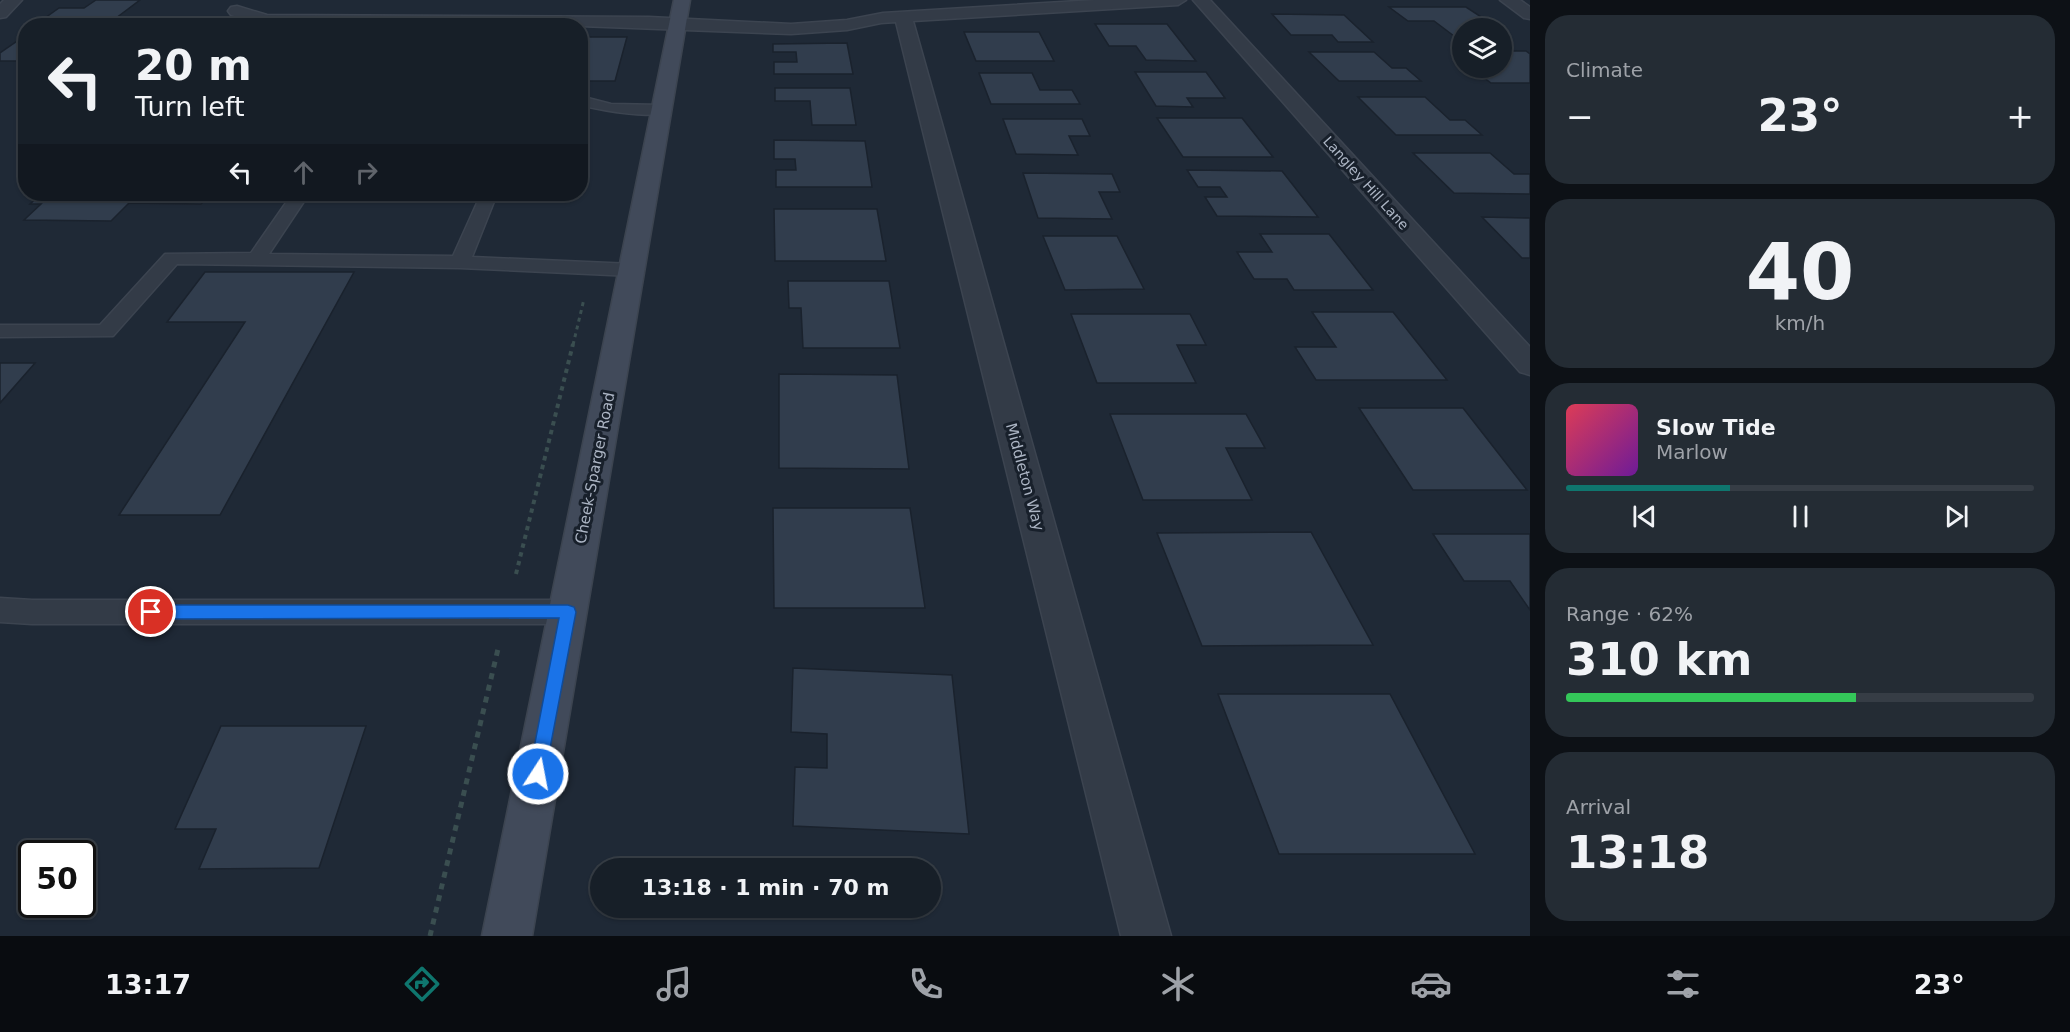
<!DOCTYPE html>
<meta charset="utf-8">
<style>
:root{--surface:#171f28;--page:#242c34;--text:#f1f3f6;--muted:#9ea2a8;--line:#363d45;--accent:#0f766e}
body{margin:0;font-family:"DejaVu Sans",sans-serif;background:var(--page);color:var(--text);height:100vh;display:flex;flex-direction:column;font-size:22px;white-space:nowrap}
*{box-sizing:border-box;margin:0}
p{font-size:20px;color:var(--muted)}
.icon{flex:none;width:33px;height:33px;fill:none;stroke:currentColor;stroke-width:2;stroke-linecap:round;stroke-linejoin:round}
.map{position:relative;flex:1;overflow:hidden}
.drawer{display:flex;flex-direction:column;gap:15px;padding:15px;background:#0d1116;width:540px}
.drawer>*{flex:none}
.guide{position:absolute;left:18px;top:18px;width:570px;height:183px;border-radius:24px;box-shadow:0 2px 4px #0004,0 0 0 2px var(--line);background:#171f28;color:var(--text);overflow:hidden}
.tools{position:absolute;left:1452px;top:18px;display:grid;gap:12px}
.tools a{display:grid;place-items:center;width:60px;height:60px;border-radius:50%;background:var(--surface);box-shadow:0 2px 4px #0004,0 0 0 2px var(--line);font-size:30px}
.speed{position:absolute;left:18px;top:840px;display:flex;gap:12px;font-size:30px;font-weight:700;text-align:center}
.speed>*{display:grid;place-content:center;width:78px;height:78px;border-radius:50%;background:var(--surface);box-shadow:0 2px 4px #0004,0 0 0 2px var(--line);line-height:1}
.speed .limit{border:3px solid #111;border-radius:9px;background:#fff;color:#111}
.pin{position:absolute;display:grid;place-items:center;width:51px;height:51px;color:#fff;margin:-26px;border:3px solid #fff;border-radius:50%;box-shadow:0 2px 6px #0007}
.me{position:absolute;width:66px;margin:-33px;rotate:11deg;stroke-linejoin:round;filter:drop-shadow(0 0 4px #0008)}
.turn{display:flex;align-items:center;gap:21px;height:126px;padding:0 18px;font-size:27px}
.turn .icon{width:78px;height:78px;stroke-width:2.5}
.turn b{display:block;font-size:42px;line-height:51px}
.lanes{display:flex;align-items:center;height:57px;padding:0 18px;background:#0003;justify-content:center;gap:30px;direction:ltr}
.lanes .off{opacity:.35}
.big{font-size:45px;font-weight:700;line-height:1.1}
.drawer .widget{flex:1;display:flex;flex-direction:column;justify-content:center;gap:9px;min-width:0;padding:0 21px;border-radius:24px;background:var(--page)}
.drawer .dial{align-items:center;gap:0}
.dial b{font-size:78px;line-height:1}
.song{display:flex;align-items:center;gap:18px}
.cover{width:72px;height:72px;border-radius:9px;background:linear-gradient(135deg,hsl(350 70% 55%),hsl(280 70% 35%))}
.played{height:6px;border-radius:3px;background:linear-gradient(90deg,var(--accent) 35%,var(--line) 35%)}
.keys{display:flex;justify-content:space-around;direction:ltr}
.heat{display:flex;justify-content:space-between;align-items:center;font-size:33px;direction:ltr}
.charge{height:9px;border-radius:4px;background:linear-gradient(90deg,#34c759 62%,var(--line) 0)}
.trip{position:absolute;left:590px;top:858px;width:351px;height:60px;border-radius:30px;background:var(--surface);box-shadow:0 2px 4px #0004,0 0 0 2px var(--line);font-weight:700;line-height:60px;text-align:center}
.menu{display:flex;height:96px;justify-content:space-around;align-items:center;background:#090c10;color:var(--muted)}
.menu .icon{width:42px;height:42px}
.menu .current{color:var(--accent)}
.menu b{font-size:27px;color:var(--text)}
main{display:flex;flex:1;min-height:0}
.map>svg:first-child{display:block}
.building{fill:#313d4d;stroke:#1a222d;stroke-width:1.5}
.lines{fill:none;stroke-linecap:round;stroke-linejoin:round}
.lane-casing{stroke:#3c4450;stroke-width:3}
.street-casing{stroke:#3c4450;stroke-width:3}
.secondary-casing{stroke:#3c4450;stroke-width:3}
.path-far2{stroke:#3a4e50;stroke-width:3;stroke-dasharray:4 4;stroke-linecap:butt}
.path-far1{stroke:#3a4e50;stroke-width:4;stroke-dasharray:4.5 4.5;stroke-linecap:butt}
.path{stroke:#3a4e50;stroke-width:5;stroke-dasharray:6 6;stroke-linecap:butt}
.lane{fill:#333b47;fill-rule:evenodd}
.street{fill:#333b47;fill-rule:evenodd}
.secondary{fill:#414a5a;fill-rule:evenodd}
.route{fill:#1a73e8;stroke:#114b97;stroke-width:1.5}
.labels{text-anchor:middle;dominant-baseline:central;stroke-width:6;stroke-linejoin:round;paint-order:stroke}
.far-street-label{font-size:14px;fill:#acb5c4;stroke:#18202b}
.street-label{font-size:15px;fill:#acb5c4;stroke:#18202b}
</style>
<main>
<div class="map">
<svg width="1530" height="936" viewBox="0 0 1530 936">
<rect width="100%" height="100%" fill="#1f2936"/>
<g class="building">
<polygon points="96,0 140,0 116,18 45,18 59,8 84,8"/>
<polygon points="1389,7 1466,7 1498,28 1462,28 1462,36 1454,36 1434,21 1408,21"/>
<polygon points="1272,14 1344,15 1373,42 1338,42 1332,35 1291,35"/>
<polygon points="1095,24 1167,24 1196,61 1146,60 1136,46 1109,46"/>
<polygon points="964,32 1039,32 1054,61 976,61"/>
<polygon points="26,35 26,61 0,61 0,53"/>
<polygon points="583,37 627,37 615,81 580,81 580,44"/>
<polygon points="847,43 853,74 774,74 774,62 797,62 796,52 773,52 773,44"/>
<polygon points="1502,51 1526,51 1530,54 1530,83 1491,83 1471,68 1502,68"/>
<polygon points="1309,52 1374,52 1392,68 1406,68 1421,81 1339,81"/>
<polygon points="1135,72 1206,72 1225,98 1187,98 1193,107 1156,106"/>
<polygon points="979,73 1032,73 1040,90 1072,90 1080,104 991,104"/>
<polygon points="775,88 850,88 856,125 812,125 810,101 775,101"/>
<polygon points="1358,97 1425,97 1450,120 1465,120 1482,135 1396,135"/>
<polygon points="1157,118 1242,118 1273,157 1183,157"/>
<polygon points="1003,119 1082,119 1090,136 1069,136 1078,155 1016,154"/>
<polygon points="774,140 865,141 872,187 776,187 776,170 796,170 795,159 774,159"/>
<polygon points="1413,153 1490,153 1514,174 1530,174 1530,194 1454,193"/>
<polygon points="1187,170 1282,171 1318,217 1217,216 1205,197 1227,197 1220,187 1198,187"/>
<polygon points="1023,173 1112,174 1120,192 1099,192 1112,219 1038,218"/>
<polygon points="42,194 210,194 201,204 129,203 111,221 24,220 41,204 30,204"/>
<polygon points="774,209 877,209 886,261 775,261"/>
<polygon points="1482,217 1530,218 1530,258 1522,258"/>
<polygon points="1260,234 1329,234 1373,290 1294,290 1287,279 1254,279 1237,252 1272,252"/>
<polygon points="1043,236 1117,236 1144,289 1065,290"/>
<polygon points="205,272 354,272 220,515 119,515 245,322 167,322"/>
<polygon points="788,281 889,281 900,348 803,348 801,308 789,308"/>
<polygon points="1312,312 1393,312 1447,380 1316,380 1295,347 1336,347"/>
<polygon points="1071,314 1190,314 1206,345 1177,345 1196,383 1097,383"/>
<polygon points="0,363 35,363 0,403"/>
<polygon points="779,374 897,375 909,469 779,468"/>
<polygon points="1359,408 1463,408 1527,490 1413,490"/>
<polygon points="1110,414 1246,414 1265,448 1226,448 1252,500 1143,500"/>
<polygon points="773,508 910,508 925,608 774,608"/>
<polygon points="1311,532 1373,645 1202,646 1157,533"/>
<polygon points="1433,534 1530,534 1530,610 1510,581 1464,581"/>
<polygon points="793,668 952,675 969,834 793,826 795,767 827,768 827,734 791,732"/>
<polygon points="1218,694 1390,694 1475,854 1279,854"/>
<polygon points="221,726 366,726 319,868 199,869 216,829 175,829"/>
</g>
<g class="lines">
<g class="lane-casing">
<g id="lane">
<path d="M580,96L611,104L662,105L669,109C657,122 597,109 580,105Z"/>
<polygon points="292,194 309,194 269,254 453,256 481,194 497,194 472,257 632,264 639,266 641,270 639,274 632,276 460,268 177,264 113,336 0,337 0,325 100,325 165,254 251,253"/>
<polygon points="0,598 32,600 568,600 578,604 582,612 578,620 568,624 32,624 0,622"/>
</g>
</g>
<g class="street-casing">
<g id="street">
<polygon points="4,0 22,0 6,17 0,18 0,4"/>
<polygon points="1095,0 1186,0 1178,5 913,21 1171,936 1121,936 896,22 881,23 847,30 791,34 580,26 266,25 231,15 228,11 231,7 237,6 267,15 649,17 791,24 847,20 883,13"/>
<polygon points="1193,0 1210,0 1530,347 1530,375 1520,372"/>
<polygon points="1500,0 1520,0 1530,7 1530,19 1524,18"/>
</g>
</g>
<g class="secondary-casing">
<polygon id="secondary" points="674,0 690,0 532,936 482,936"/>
</g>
<polyline class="path-far2" points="573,345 584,299"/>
<polyline class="path-far1" points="516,574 573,344"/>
<polyline class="path" points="430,936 498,649"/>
<use href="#lane" class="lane"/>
<use href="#street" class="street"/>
<use href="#secondary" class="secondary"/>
</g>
<polygon class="route" points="151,605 568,605 574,607 576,612 544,780 538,783 531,780 529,774 559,618 151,619 145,617 143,612 145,607"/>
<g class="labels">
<g class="far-street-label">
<text transform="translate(1366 183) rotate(48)">Langley Hill Lane</text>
</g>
<g class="street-label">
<text transform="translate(595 468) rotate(-79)">Cheek-Sparger Road</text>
<text transform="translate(1025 477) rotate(75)">Middleton Way</text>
</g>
</g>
</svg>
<div class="tools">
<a><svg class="icon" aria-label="layers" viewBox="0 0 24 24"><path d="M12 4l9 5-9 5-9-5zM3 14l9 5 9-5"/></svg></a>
</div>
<div class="speed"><div class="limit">50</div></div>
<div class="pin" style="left:151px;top:612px;background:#d93025"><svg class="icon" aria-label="arrive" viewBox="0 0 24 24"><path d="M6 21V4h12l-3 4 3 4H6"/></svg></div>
<svg class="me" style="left:538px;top:774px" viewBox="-20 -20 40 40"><circle r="17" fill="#1a73e8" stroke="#fff" stroke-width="3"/><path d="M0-11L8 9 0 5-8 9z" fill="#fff"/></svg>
<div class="trip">13:18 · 1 min · 70 m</div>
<div class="guide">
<div class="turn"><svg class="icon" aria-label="left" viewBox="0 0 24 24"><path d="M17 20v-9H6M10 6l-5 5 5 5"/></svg><div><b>20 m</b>Turn left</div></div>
<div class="lanes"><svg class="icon" aria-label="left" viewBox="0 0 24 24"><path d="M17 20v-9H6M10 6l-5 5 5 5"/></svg><svg class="icon off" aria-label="ahead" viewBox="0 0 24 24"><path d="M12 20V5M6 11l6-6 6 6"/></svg><svg class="icon off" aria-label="right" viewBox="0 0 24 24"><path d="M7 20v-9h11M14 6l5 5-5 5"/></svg></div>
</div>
</div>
<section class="drawer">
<div class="widget"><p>Climate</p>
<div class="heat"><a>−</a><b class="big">23°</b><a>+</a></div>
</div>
<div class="widget dial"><b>40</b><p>km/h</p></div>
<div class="widget">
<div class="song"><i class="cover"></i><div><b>Slow Tide</b><p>Marlow</p></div></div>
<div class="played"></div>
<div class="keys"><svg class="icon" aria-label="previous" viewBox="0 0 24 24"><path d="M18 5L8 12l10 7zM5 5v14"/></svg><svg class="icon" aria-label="pause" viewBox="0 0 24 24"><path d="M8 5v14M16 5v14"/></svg><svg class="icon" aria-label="next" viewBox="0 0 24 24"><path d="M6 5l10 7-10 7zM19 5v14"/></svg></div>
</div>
<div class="widget"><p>Range · 62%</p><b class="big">310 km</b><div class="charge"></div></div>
<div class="widget"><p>Arrival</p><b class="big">13:18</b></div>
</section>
</main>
<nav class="menu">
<b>13:17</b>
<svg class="icon current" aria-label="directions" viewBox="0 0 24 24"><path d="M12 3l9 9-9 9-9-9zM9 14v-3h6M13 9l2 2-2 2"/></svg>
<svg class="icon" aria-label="music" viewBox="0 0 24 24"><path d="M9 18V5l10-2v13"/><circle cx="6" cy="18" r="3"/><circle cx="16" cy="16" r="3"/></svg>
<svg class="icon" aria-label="phone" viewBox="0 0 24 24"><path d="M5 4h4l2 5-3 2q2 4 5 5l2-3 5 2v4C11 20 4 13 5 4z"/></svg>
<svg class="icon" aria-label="climate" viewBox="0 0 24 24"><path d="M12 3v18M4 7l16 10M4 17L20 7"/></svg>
<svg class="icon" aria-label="car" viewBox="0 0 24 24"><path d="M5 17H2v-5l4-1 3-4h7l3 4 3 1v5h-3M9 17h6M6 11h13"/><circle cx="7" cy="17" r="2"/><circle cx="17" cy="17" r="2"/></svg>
<svg class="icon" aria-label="filters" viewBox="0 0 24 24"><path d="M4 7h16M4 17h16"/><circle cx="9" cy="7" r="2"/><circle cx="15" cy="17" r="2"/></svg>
<b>23°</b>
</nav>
